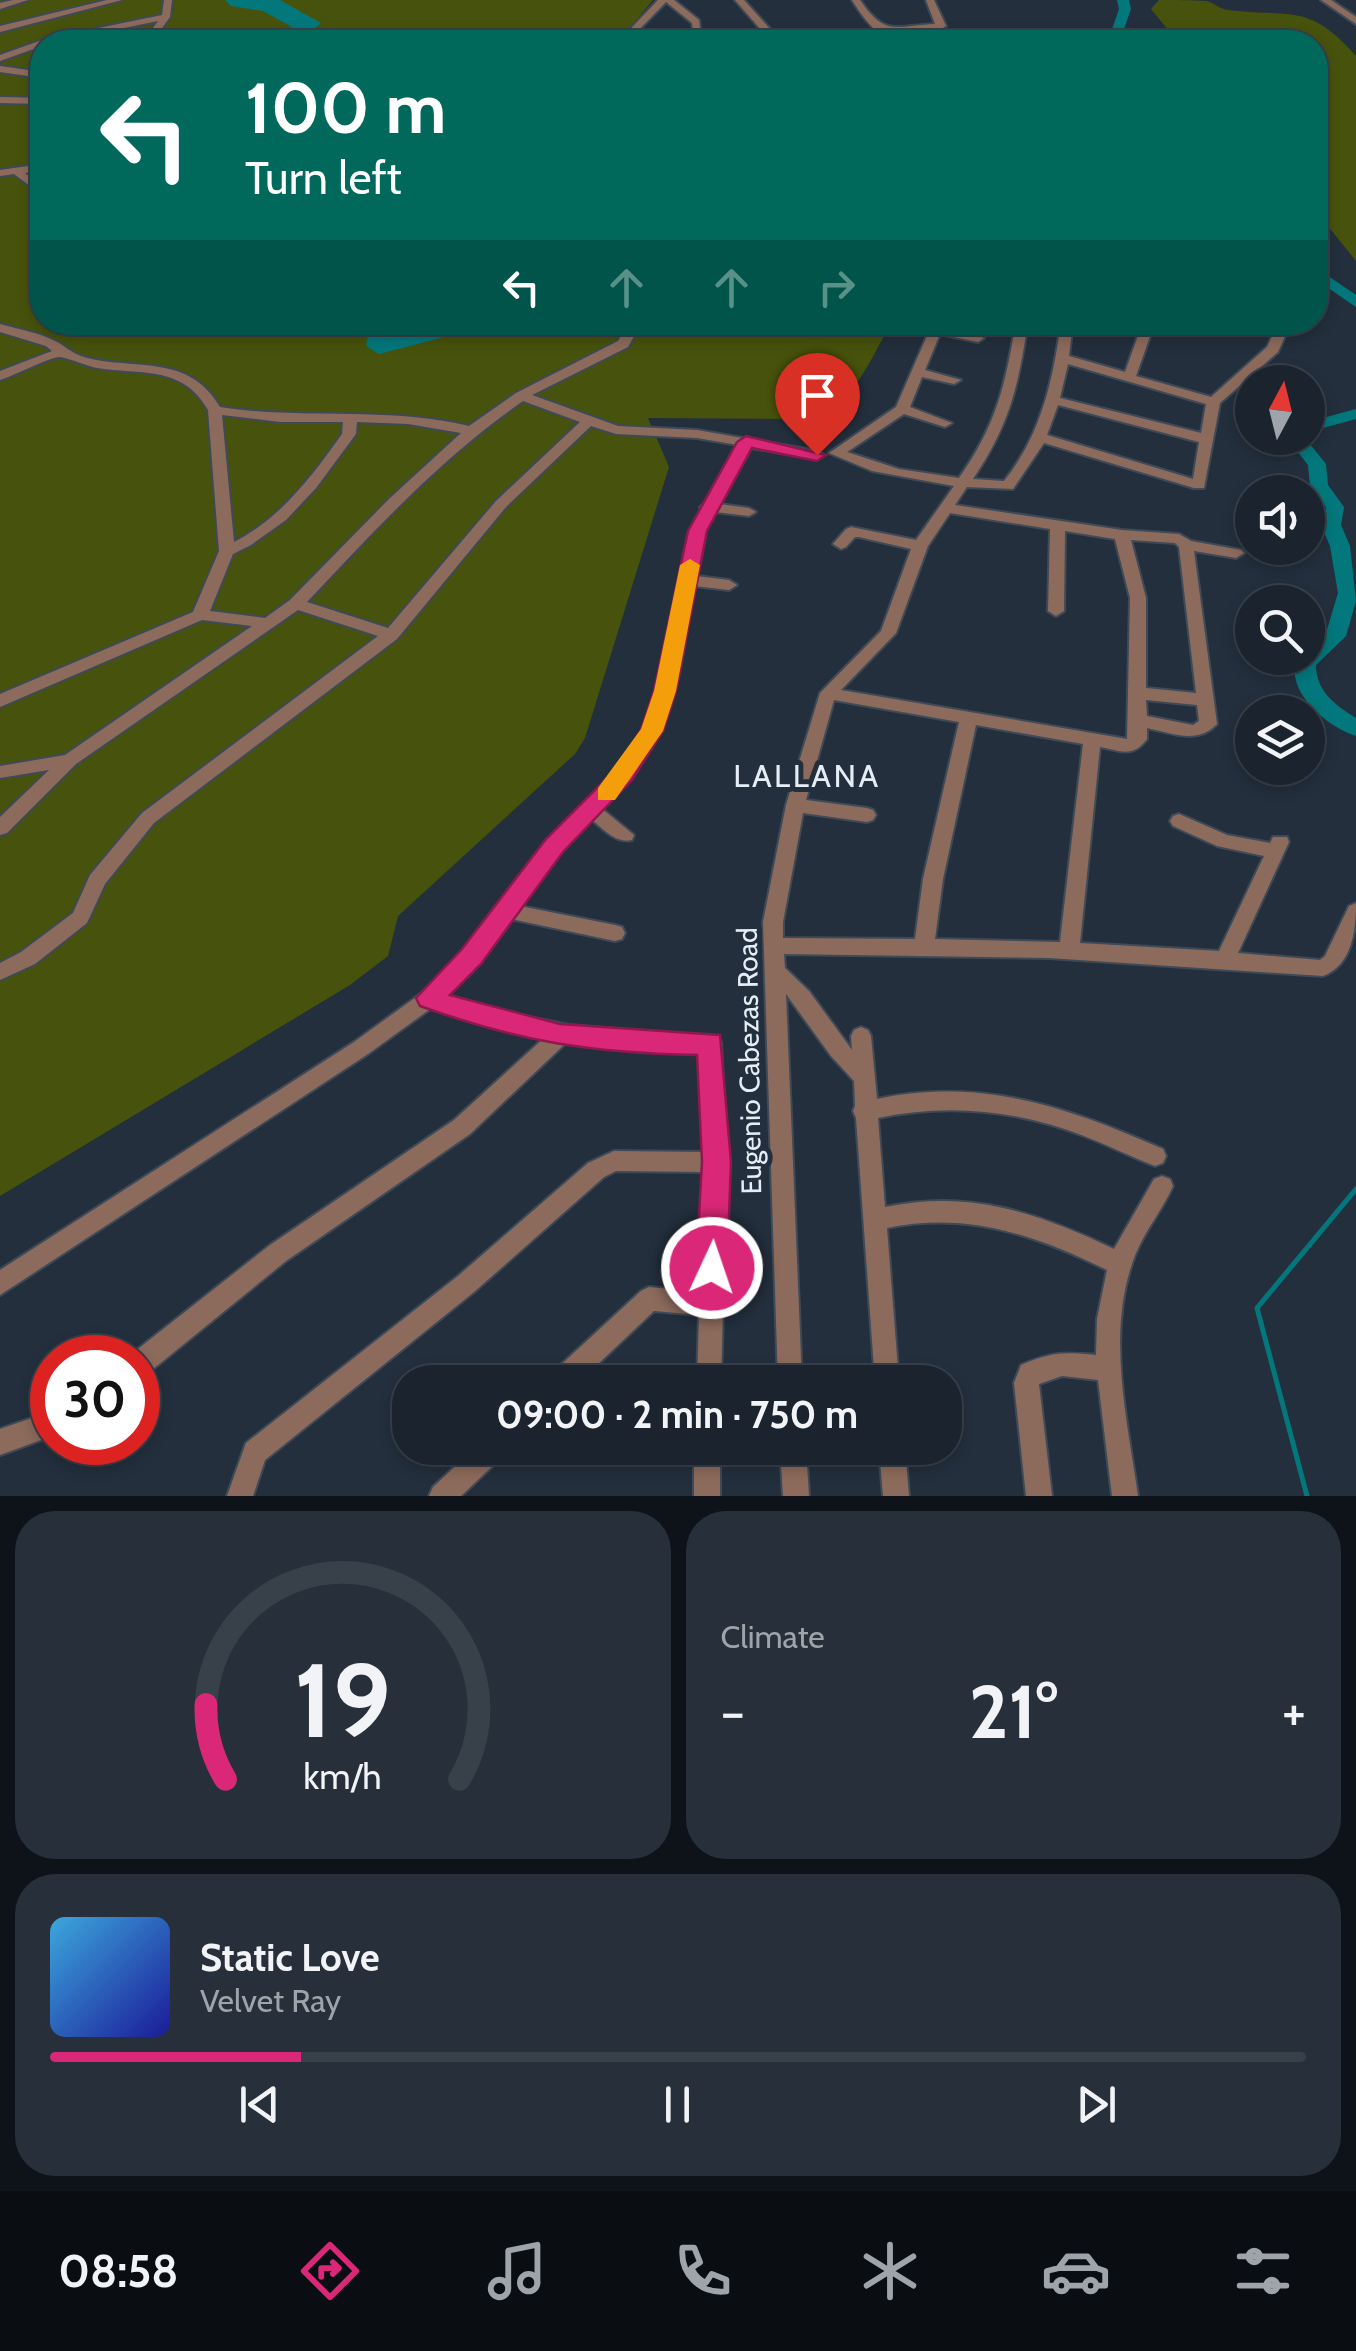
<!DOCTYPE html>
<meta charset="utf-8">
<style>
:root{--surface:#1a232e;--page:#272f3a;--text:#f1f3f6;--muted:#9fa4aa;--line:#38404a;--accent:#db2777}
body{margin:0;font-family:Cabin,sans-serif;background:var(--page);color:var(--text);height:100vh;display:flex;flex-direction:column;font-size:38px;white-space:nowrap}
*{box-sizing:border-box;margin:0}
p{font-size:32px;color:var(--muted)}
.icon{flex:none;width:55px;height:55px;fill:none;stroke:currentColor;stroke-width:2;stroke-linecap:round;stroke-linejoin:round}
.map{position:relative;height:1496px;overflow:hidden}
.sheet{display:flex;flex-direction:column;gap:15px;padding:15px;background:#0e1319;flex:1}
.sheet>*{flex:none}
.banner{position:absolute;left:30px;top:30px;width:1298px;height:305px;border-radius:40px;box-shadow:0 5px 15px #0003,0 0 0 2px var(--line);background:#00695c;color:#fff;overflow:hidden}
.needle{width:65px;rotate:7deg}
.fabs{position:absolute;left:1235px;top:365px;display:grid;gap:20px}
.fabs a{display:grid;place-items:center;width:90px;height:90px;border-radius:50%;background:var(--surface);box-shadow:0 5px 15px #0003,0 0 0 2px var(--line);font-size:50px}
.speed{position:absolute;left:30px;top:1335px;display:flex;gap:20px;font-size:50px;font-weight:700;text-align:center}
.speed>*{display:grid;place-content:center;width:130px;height:130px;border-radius:50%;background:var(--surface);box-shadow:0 5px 15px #0003,0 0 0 2px var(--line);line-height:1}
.speed .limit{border:15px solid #d22;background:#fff;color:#111}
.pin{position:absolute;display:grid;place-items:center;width:85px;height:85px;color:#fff;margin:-102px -42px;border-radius:50% 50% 50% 0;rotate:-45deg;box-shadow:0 0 10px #0007}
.pin .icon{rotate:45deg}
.me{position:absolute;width:110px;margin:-55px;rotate:3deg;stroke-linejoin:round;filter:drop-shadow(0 0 8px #0008)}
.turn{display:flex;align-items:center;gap:35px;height:210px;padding:0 50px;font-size:45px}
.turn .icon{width:130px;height:130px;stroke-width:2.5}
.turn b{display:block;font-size:70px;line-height:85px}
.lanes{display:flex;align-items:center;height:95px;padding:0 50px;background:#0003;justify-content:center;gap:50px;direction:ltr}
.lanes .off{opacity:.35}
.big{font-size:75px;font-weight:800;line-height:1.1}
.sheet .widget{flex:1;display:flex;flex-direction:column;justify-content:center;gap:15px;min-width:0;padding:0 35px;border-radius:40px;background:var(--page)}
.sheet .dial{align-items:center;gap:0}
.dial svg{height:260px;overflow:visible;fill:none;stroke:var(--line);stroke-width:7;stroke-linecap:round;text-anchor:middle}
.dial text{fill:var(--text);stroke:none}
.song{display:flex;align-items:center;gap:30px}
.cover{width:120px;height:120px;border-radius:15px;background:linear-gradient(135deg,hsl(200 70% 55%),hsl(240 70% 35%))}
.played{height:10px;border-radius:5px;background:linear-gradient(90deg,var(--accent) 20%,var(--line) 20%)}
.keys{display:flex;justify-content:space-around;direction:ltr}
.heat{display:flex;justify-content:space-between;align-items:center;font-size:55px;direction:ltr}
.sheet .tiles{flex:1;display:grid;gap:15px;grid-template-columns:1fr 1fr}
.widget:last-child{grid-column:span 2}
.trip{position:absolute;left:392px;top:1365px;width:570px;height:100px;border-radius:40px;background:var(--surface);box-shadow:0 5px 15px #0003,0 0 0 2px var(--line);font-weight:800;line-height:100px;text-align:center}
.menu{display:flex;height:160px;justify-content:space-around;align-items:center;background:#0a0e12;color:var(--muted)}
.menu .icon{width:70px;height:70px}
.menu .on{color:var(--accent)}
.menu b{font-size:45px;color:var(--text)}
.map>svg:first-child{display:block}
.green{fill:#47530c}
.water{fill:#03787c}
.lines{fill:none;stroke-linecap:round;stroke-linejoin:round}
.stream{stroke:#03787c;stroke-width:5}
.river{fill:#03787c;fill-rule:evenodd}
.minor-casing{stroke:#3e4a57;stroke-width:4}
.minor{fill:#8d6b5c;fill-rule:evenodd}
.route{fill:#db2777;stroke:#8e194d;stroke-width:2.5}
.slow{fill:#f59e0b}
.labels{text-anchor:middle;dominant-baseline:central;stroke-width:10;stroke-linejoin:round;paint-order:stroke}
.street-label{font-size:28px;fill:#e5edf6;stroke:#232f3d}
.quarter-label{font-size:32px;letter-spacing:2.5px;fill:#e5edf6;stroke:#232f3d}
</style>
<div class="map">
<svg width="1356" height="1496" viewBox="0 0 1356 1496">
<rect width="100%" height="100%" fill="#232f3d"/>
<g class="green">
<path d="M0,0H653L618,42H42V322L891,323C869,362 856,400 812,419L648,418L669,467L585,738L575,754L398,916L388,956L350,985L0,1196Z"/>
<path d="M1159,0C1174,0 1193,0 1207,1C1214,3 1220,9 1228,10C1290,18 1308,1 1356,56V261L1315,210V42H1178L1151,9Z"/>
</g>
<g class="water">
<polygon points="225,0 280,0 321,23 305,37 305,42 297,42 293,32 299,31 263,11 231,6"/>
<polygon points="371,322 498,322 498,323 379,354 366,346"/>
</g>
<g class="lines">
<polyline class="stream" points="1307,1496 1257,1308 1356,1189"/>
<g class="river">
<polygon points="1117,0 1129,0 1131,9 1123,32 1128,42 1116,42 1111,32 1119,9"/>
<polygon points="1315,267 1356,295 1356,307 1315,279"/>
<polygon points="1356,409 1356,419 1308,432 1308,422"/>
<path d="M1287,438H1305L1326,464L1328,485L1344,507L1341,525L1350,546L1356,601L1346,636L1316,665C1316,691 1335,705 1356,718V736C1327,727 1284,691 1297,658H1308V649L1326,633L1338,593L1330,546L1321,525L1326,507L1310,485L1308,465Z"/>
</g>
<g class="minor-casing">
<g id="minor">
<polygon points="13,0 28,0 0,9 0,3"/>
<polygon points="107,0 122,0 0,32 0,26"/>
<polygon points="164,0 172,0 170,17 152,42 143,42 158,21 56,42 42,42 42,46 0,61 0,55 45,39 162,15"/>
<polygon points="658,0 674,0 699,20 702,42 694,42 692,23 666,2 627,42 618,42"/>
<polygon points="735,0 744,0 771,30 772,42 764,42 762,31"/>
<path d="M852,0H860C885,37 895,26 935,24L926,0H934L946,26L941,29L890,31L904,42C881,43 863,18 852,0Z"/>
<polygon points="1321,0 1331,0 1356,17 1356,24"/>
<polygon points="0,66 42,72 42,78 0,72"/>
<polygon points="0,97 42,98 42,104 0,103"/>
<polygon points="42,164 42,170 25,173 42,187 42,195 14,174 0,176 0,170"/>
<path d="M629,322H642L628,347L532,395L618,426L697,430L817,451L824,455L817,459L751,448L719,504L749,508L756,512L749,516L715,512L704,531L696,576L729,580L737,585L729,590L694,586C685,633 681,689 660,733C645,762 624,785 601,808L634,835L632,840C616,844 602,828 591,819L561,850L520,906L615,925L622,927L625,933L622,939L615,941L511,919L479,963L446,995L501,1011L568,1025L718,1037L721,1043L727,1162L721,1382H697L699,1315L654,1311L579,1382H549L552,1373L641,1291L649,1287L700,1292L704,1172L616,1171L604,1177L474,1292L265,1460L253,1496H227L246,1443L458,1276L588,1163L614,1151L704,1152L701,1052L636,1049L567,1042L470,1134L286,1261L147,1374L138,1377V1358L129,1356L270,1245L454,1120L544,1038L501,1029L433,1007L368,1054L0,1295V1270L354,1042L423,992L465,951L547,840L618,769L644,730L657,691L690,531L702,510L700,507L705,503L738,445L697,438L616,434L591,426L506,507L397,639L154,823L105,884L87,923L35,964L0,980V963L21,952L73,913L90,875L142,813L378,636L298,610L76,764L7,833L0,835V817L49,770L0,778V766L65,755L252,626L202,620L0,707V694L193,612L219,551L208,410C183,365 141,375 97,368C87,366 66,357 59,357C47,358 14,376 0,380V371L52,351L46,346L0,332V324C17,329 37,332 53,340C65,345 71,354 87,358C137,370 189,354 220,407C303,420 387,406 469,426L516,393L618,341ZM523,401L580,422L496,501L388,628L307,602C375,530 441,458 523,401ZM222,415L280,422H343L342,434C313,475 280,519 234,542ZM357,422L408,424L461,433L389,499L290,600L265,618L210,611L233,554L251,545L286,520L316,488L356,434Z"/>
<path d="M933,322H945L943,327L984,338L978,342L940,334L925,370L961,380L954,384L922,377L910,407L952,423L945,427L904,414L847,452L899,469L959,478C997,424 1005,386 1016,322H1028C1018,387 1010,424 973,479L1004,481C1041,435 1053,381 1061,322H1073L1069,356L1125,372L1143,322H1155L1136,376L1211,397L1267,347L1276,328L1272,322H1286L1289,327L1278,352L1220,403L1204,488H1194L1044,443L1013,489L967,487L955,505L1122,530L1179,534L1191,541L1241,550L1244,553L1236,558L1194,551L1217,724C1197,745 1172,733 1147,728V739C1133,758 1121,751 1100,747L1080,943L1219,951L1264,856L1217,846L1173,826L1170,821L1173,816L1179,814L1227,835L1270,843L1273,837H1287L1289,842L1238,953L1320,960L1325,956L1349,906L1356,903C1356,931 1352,965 1323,976L1049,958L784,954L785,968L809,991L852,1050L851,1036L854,1030L861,1027L868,1030L871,1036L877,1099C982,1077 1067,1107 1163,1149L1166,1156L1163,1163L1155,1166C1131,1157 1108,1145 1084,1136C1017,1110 948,1103 878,1118L885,1207C970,1189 1038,1213 1114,1249L1154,1179L1162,1176L1170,1179L1173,1186C1163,1209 1146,1229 1136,1253C1105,1329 1127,1418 1138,1496H1112L1098,1380L1062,1376L1039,1384L1052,1496H1026L1014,1383L1021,1365C1053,1352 1063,1352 1096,1355L1097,1319L1107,1270C1035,1235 967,1211 887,1228L899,1382H875L856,1118L853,1111L855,1106L854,1081L831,1056L786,994L802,1382H778L763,922L786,805L820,693L881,631L911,549L859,537H855L846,547L841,549L833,544L846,529L851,527L916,540L954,486L872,471L829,453L896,407ZM1068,364L1206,404L1201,433L1060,398ZM1058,405L1199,442L1193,479L1047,435ZM950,513L1050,529L1048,611L1056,616L1064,611L1065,531L1115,539L1130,598L1127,739L841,690L896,633L928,546ZM1131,540L1175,543L1179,547L1196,693L1146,688V598ZM834,700L959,722L923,879L915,939L783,938V922L803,813L867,822L873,820L876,815L873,810L867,808L806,800ZM1146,700L1197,705L1199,721L1193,725L1147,716ZM976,725L1083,744L1060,942L935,939L943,879Z"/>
<polygon points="52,1411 52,1436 0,1455 0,1429"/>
<polygon points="475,1448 506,1448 502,1457 461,1496 429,1496 433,1487"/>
<rect x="694" y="1448" width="26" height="48"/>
<polygon points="780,1448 806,1448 809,1496 783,1496"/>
<polygon points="879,1448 905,1448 909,1496 883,1496"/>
</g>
</g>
<use href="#minor" class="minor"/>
</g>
<path class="route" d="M746,436L826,455L817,461L752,448L707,531L676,691L663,731L632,780L563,852L481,964L450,995L560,1024L720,1035L731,1162L727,1268L722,1279L712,1283L701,1279L696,1268L702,1162L697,1055C592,1053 520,1042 420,1006L416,998L462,949L546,839L616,769L641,730L654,691L688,531L737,442Z"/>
<polygon class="slow" points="690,559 700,565 676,691 663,731 615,800 598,800 598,788 641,729 654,691 680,565"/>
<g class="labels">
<g class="street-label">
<text transform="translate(749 1061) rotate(-91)">Eugenio Cabezas Road</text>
</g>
<g class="quarter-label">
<text x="807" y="775">LALLANA</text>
</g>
</g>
</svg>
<div class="fabs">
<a><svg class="needle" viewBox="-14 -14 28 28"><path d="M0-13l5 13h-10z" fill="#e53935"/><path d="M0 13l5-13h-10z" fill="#9fa4aa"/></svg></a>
<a><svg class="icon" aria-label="sound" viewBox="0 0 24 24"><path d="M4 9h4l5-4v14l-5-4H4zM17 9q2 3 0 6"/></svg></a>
<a><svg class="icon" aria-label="search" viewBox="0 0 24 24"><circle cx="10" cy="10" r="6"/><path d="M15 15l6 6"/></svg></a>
<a><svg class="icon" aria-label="layers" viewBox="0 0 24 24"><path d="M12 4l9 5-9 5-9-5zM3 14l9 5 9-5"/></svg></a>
</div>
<div class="speed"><div class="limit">30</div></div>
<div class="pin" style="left:817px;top:455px;background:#d93025"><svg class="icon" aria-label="arrive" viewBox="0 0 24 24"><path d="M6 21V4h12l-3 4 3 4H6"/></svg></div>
<svg class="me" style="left:712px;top:1268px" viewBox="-20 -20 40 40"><circle r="17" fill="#db2777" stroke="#fff" stroke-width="3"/><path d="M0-11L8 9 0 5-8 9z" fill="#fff"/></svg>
<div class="trip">09:00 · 2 min · 750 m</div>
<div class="banner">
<div class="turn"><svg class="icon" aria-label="left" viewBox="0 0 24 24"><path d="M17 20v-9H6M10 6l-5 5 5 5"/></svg><div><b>100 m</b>Turn left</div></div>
<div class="lanes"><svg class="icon" aria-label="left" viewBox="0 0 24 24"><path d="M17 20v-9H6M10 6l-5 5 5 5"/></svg><svg class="icon off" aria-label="ahead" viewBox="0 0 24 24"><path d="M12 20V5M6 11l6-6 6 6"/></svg><svg class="icon off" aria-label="ahead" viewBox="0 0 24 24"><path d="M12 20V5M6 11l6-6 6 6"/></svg><svg class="icon off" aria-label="right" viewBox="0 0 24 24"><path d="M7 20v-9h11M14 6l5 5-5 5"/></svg></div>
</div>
</div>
<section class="sheet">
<div class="tiles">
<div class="widget dial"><svg viewBox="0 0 100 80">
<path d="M14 69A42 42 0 1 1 86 69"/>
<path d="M14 69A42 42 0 0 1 8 46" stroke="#db2777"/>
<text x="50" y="56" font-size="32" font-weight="700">19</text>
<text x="50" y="72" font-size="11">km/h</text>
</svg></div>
<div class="widget"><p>Climate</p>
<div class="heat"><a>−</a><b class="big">21°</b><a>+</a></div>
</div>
<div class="widget">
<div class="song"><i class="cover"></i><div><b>Static Love</b><p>Velvet Ray</p></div></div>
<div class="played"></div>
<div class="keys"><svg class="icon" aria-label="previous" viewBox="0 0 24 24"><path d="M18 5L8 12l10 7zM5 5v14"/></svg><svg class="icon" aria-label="pause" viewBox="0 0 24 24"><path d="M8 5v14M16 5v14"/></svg><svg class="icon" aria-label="next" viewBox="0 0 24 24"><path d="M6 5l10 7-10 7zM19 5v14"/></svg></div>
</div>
</div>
</section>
<nav class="menu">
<b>08:58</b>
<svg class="icon on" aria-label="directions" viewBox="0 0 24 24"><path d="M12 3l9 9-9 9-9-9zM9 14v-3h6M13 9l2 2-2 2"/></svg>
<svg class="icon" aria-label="music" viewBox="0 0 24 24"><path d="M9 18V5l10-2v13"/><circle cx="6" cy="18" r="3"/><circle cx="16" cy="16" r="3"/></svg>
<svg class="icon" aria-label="phone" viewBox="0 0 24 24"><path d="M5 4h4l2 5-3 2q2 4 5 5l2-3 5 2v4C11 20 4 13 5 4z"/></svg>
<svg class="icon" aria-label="climate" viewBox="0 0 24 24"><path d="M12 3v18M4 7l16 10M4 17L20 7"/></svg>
<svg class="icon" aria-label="car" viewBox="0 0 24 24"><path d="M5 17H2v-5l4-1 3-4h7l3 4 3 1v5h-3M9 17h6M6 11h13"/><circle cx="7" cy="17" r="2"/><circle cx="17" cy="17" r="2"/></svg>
<svg class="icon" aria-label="filters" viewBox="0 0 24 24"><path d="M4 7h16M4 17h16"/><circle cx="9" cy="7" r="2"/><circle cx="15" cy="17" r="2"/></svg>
</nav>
